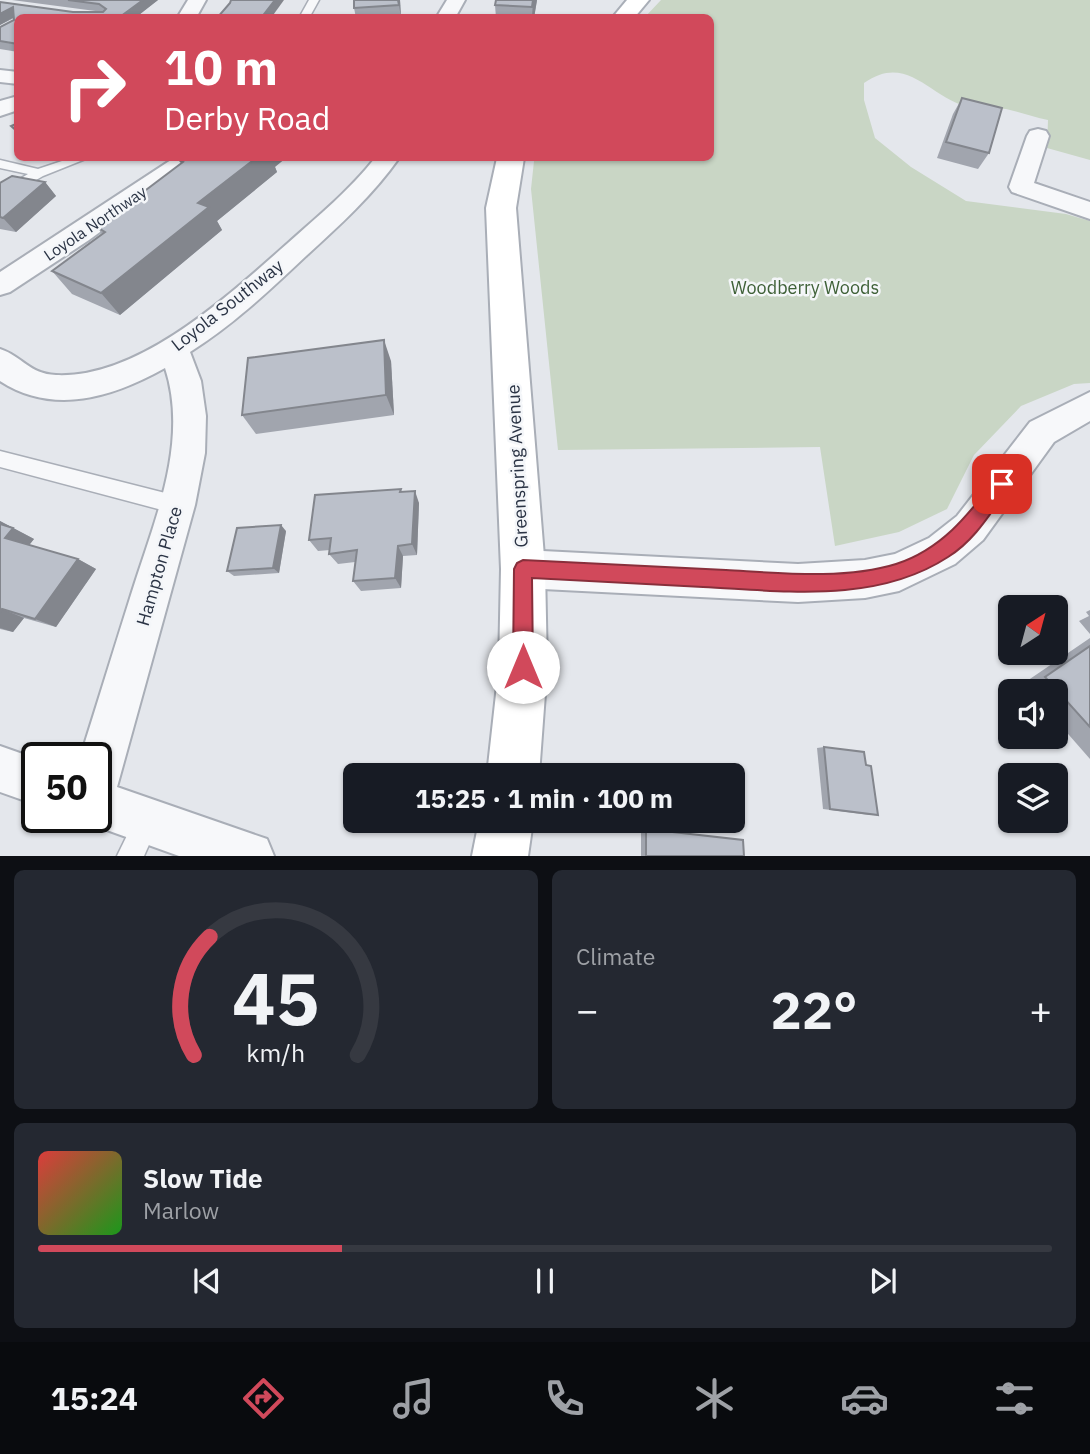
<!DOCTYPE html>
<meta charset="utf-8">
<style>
:root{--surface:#171b24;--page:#242831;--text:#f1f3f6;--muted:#9ea1a6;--line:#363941;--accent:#d1495b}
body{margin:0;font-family:"IBM Plex Sans",sans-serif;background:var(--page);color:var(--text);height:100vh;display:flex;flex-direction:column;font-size:26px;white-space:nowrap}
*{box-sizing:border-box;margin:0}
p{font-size:23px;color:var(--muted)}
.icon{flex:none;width:38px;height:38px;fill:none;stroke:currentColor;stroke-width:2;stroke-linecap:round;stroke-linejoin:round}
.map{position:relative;height:856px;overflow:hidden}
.panel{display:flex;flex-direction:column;gap:14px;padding:14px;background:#0d0f14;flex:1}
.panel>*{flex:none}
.banner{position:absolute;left:14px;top:14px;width:700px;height:147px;border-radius:10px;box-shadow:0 2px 5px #0004;background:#d1495b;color:#fff;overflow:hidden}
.needle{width:46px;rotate:36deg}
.tools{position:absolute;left:998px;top:595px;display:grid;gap:14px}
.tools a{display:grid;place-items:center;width:70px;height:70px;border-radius:10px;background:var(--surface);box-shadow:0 2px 5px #0004;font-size:35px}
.speed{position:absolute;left:21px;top:742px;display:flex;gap:14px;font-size:35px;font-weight:700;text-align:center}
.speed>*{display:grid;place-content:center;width:91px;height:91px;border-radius:50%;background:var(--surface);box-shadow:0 2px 5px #0004;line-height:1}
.speed .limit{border:4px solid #111;border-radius:10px;background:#fff;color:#111}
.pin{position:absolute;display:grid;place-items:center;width:60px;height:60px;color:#fff;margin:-30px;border-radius:14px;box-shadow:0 4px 10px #0006}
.me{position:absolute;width:77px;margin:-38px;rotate:0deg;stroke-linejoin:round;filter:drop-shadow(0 0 5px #0008)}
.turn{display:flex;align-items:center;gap:24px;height:147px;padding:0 35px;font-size:32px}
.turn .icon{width:91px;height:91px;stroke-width:2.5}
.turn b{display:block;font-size:49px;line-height:60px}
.big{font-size:52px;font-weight:700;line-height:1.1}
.panel .widget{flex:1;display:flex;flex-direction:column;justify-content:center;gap:10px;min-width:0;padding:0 24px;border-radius:10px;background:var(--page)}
.panel .dial{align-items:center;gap:0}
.dial svg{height:182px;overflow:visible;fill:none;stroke:var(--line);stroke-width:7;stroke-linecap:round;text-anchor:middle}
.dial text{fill:var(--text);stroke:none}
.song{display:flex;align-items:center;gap:21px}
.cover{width:84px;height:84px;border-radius:10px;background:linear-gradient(135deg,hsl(0 70% 55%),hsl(120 70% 35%))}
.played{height:7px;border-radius:4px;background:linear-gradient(90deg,var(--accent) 30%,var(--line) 30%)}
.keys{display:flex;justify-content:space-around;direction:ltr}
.heat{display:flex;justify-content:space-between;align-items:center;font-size:38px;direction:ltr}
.panel .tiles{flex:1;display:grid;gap:14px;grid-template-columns:1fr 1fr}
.widget:last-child{grid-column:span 2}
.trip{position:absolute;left:343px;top:763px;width:402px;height:70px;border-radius:10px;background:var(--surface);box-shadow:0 2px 5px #0004;font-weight:700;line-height:70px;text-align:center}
.menu{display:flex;height:112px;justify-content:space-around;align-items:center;background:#090b0e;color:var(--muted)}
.menu .icon{width:49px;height:49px}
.menu .current{color:var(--accent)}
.menu b{font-size:32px;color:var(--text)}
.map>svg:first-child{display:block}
.green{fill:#c9d6c5}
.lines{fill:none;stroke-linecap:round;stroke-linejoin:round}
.service-casing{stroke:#a9aeb7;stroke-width:3}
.minor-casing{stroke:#a9aeb7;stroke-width:4}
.secondary-casing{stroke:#a9aeb7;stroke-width:4}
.service{fill:#f7f8fa;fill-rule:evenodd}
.minor{fill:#f7f8fa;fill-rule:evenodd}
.secondary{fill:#fff;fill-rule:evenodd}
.wall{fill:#a1a5ae}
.shaded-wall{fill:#83868d}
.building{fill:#bbc0ca;stroke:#83868d;stroke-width:2}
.route{fill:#d1495b;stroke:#882f3b;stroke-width:2}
.labels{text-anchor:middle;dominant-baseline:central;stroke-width:5;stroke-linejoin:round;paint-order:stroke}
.far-street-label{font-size:16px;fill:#2b3445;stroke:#f4f6f9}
.park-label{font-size:18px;fill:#3f6138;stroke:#f4f6f9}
.street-label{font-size:18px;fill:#2b3445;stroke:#f4f6f9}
</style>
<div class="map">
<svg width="1090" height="856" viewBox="0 0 1090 856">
<rect width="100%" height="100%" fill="#e4e7ec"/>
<path class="green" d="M661,0H1090V160L1047,148L1048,120C1034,117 1020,112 1006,109C995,108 983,110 973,108C931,101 909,51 864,83V100L875,138L911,167L966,201L1066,214L1090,221V383L1074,384L1021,406L974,455L947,509L899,532L835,546L820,447L558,450L531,189L534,161L535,158H710V18L645,17Z"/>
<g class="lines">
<g class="service-casing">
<g id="service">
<polygon points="309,0 319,0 309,18 299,18"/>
<polygon points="71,158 88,158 43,176 0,201 0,191 28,174 0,168 0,160 38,169"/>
<polygon points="0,451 177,496 184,499 186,505 184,511 177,514 0,467"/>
<polygon points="147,810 156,813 159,822 144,856 117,856 138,813"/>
</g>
</g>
<g class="minor-casing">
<g id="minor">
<polygon points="188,0 206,0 196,18 177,18"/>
<polygon points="447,0 465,0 455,18 436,18"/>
<polygon points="0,70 18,72 18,84 0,82"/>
<polygon points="18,96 18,110 0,116 0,101"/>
<polygon points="1038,129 1046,131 1049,136 1034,183 1090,202 1090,219 1012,192 1009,187 1027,136 1030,131"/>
<polygon points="174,158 201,158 89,240 10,292 0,295 0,272"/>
<path d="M375,158H399C373,195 340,225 306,256C270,290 233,325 190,352L201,381L206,416L205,453L195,505L117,787L267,839L274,856H179L79,820V817H96V758H80C97,705 113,651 130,598C152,526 190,444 165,368C113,397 54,416 0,381V349C22,356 29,374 56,375C139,379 229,295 288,243C318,216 350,190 375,158Z"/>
<polygon points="1090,392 1090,421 1054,442 983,540 955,564 899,591 865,598 798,602 523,588 509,582 504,569 509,556 523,550 798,564 865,560 895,554 929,538 957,516 1030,422"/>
<polygon points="0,746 37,759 37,805 0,792"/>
</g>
</g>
<g class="secondary-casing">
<g id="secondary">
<polygon points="627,0 649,0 634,18 612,18"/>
<polygon points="497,158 524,158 516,208 545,569 547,667 539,775 487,775 499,667 501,569 486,208"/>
<polygon points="479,821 533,821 528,856 472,856"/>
</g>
</g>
<use href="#service" class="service"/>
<use href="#minor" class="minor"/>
<use href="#secondary" class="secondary"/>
</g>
<g class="wall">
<polygon points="12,0 158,0 135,18 18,18 18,52 0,49 0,27 14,20 14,18 0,25 0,2 73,12 103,12"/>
<polygon points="400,0 401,18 356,18 354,8"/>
<polygon points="537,0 534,18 496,18 495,5"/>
<polygon points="962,98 989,153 978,169 937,158 953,114"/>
<polygon points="179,160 275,167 277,172 217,221 222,230 120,315 72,294 52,271 102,234 97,227 181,164"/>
<polygon points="45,182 56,196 16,232 0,229 0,183"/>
<polygon points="391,361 394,415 256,434 242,415"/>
<polygon points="402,492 419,503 417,555 403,556 401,588 361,591 353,581 355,562 338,564 329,554 330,550 318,551 309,540"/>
<polygon points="0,521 34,539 29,545 78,559 96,569 56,627 24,618 13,632 0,629"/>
<polygon points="286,531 279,573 234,576 227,571"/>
<polygon points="1090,610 1090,634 1079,621 1089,616 1086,612"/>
<polygon points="1090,638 1090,759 1055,719 1055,691 1031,691 1024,683"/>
<polygon points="824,747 866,765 878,815 870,815 823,809 817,748"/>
<polygon points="641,828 743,840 744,856 641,856"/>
</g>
<g class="shaded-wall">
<polygon points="143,0 158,0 135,18 120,18"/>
<polygon points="275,0 284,0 271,18 261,18"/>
<polygon points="398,0 400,0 401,18 399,5"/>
<polygon points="533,0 537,0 534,18 532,18"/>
<polygon points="13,7 18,15 0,25 0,14"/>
<polygon points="256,158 286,158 275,167 277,172 217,221 222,230 120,315 101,293 198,203"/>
<polygon points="45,182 56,196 16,232 3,218"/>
<polygon points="384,340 391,361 394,415 386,395"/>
<polygon points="415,491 419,503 417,555 412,544"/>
<polygon points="0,521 34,539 26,549 5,538 0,526"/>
<polygon points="281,525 286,531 279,573 273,568"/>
<polygon points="398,546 403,556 401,588 395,578"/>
<polygon points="78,559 96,569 56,627 35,619"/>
<polygon points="2,609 24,618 13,632 0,628 0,612"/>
</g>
<g class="building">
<polygon points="68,0 143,0 120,17 126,18 18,18 18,44 0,41 0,27 14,20 13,7 0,14 0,2 73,12 103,12 106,9 99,4"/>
<polygon points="231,0 275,0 261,18 217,18 230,3"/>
<polygon points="354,0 398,0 399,5 354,8"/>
<polygon points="496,0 533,0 532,7 495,5"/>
<polygon points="962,98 1002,108 989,153 946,142"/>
<polygon points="18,123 18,132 11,126"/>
<polygon points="183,158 256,158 198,203 209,207 101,293 52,271 105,232 97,227 183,162 179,160"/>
<polygon points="12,176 45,182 3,218 0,217 0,183"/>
<polygon points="384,340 386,395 242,415 248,358"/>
<polygon points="401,489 400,492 415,491 412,544 398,546 395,578 353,581 357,550 329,554 331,538 309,540 315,495"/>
<polygon points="0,524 13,528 5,538 78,559 35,619 2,609 0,612"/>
<polygon points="281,525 273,568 227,571 237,528"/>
<polygon points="1090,646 1090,727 1045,677"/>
<polygon points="824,747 864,752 866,765 871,766 878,815 830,809"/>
<polygon points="646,829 743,840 744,856 646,856"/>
</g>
<path class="route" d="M1002,477L1008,479L1010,484L1008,489C990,514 974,541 948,557C876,604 785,591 703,587C646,584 589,581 532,578L533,667L531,674L523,677L516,674L513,667L514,569L517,563L523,560C591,563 658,567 726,570C779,573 845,580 896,564C942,549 968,515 996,479Z"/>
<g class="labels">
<g class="far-street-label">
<text transform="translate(95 223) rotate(-34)">Loyola Northway</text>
</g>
<g class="park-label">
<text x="805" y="287">Woodberry Woods</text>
</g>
<g class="street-label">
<text transform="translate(227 305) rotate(-38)">Loyola Southway</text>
<text transform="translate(517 466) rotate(-93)">Greenspring Avenue</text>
<text transform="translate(159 566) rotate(-74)">Hampton Place</text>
</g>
</g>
</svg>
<div class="tools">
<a><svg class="needle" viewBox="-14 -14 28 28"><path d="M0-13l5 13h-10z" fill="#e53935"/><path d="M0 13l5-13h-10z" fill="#9ea1a6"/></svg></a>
<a><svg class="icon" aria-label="sound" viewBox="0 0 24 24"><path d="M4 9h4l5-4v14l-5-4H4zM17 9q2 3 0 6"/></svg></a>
<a><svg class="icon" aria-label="layers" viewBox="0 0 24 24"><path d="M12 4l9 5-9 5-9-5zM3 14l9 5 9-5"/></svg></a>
</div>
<div class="speed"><div class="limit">50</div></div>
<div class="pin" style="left:1002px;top:484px;background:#d93025"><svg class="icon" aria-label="arrive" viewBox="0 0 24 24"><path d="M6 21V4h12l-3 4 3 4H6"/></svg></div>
<svg class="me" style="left:523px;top:667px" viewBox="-20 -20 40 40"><circle r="19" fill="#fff"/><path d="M0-13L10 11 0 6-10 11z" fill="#d1495b"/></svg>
<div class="trip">15:25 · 1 min · 100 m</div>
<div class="banner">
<div class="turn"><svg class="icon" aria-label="right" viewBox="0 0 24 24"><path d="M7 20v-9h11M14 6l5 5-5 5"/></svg><div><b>10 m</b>Derby Road</div></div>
</div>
</div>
<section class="panel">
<div class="tiles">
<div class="widget dial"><svg viewBox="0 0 100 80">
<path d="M14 69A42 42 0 1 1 86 69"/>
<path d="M14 69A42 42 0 0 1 21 17" stroke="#d1495b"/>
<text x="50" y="56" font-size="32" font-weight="700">45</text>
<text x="50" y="72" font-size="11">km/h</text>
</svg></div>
<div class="widget"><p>Climate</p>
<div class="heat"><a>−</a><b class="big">22°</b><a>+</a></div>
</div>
<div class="widget">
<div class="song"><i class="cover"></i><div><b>Slow Tide</b><p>Marlow</p></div></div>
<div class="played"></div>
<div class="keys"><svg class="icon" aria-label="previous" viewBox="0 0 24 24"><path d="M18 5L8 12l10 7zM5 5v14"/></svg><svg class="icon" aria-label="pause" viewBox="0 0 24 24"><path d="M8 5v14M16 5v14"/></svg><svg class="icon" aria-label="next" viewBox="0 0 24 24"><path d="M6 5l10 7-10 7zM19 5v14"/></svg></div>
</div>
</div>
</section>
<nav class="menu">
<b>15:24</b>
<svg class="icon current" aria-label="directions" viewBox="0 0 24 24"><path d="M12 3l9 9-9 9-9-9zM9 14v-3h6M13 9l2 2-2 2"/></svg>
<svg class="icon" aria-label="music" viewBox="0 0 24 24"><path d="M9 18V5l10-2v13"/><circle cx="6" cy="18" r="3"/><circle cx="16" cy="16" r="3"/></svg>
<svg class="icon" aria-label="phone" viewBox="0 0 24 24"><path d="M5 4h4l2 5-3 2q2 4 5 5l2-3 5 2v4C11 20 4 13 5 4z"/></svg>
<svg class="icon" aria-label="climate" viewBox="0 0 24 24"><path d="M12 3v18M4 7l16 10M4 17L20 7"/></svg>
<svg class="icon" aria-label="car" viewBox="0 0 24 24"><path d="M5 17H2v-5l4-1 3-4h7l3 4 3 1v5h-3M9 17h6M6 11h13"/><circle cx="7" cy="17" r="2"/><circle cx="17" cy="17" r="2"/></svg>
<svg class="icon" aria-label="filters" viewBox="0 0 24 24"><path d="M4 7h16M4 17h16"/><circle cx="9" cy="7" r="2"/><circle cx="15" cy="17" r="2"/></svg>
</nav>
